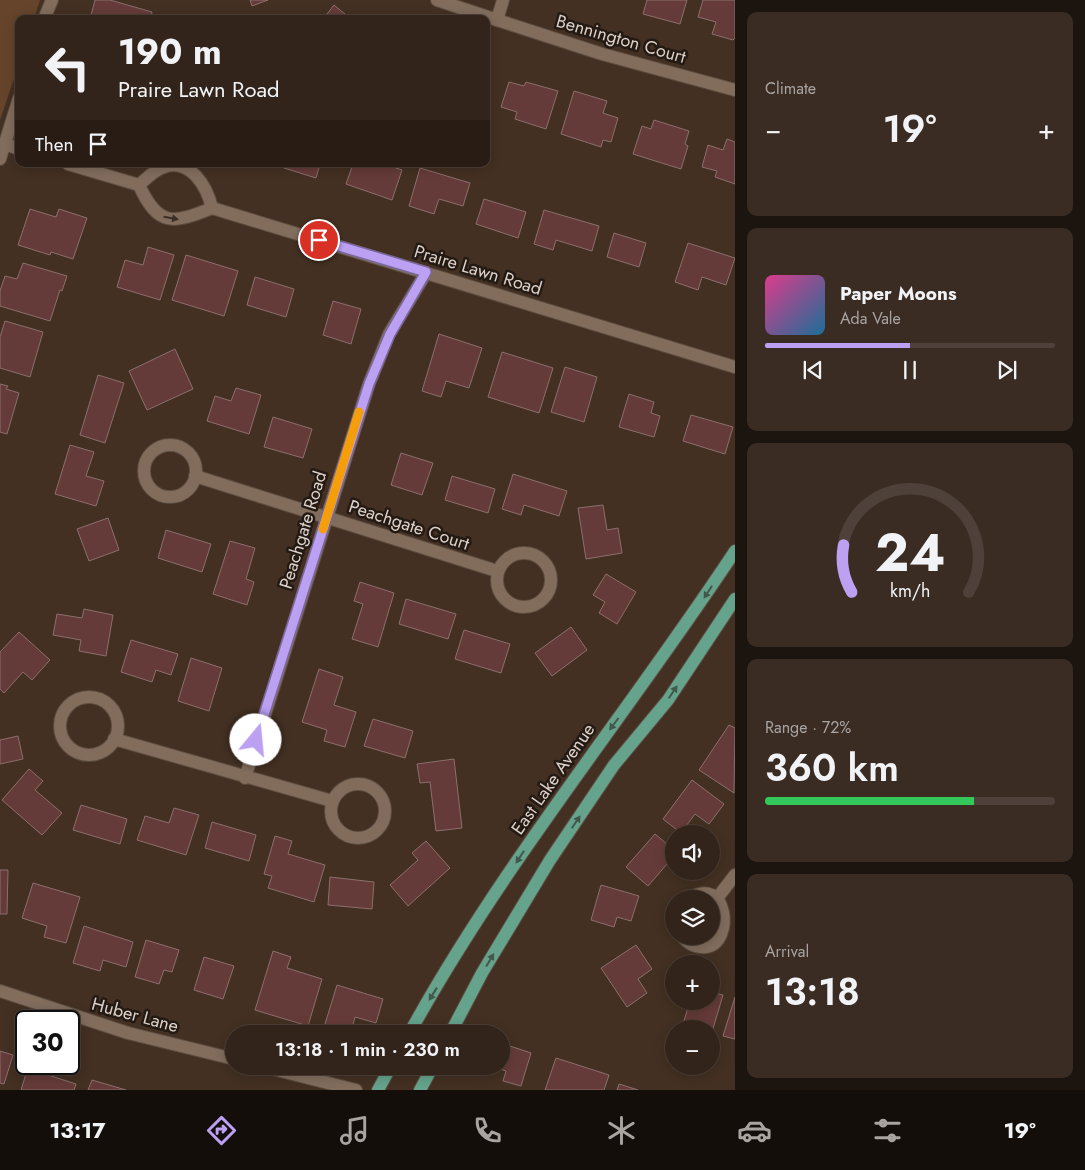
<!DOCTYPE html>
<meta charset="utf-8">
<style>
:root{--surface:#32241a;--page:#3a2c23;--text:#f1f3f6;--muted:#a8a4a2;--line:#4d4139;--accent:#bca0f2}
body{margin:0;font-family:Jost,sans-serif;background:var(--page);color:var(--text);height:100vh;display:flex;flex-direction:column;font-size:19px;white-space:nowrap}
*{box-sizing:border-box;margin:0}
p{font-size:16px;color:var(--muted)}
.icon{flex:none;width:28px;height:28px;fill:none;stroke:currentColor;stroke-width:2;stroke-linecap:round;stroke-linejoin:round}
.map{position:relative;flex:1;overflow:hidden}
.details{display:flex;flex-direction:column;gap:12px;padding:12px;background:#1c140e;width:350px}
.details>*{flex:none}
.hud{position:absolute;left:15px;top:15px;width:475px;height:152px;border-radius:10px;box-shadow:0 2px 12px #0003,0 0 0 1px var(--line);background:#32241a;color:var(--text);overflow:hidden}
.buttons{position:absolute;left:665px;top:825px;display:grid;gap:10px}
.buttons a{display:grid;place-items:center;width:55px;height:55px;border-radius:50%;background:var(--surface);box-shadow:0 2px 12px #0003,0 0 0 1px var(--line);font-size:25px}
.speed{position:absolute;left:15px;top:1010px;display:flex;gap:10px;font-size:25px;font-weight:700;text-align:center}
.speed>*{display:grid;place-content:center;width:65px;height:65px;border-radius:50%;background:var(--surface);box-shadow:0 2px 12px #0003,0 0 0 1px var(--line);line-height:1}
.speed .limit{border:2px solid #111;border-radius:8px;background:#fff;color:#111}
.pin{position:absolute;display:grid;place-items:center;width:42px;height:42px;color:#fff;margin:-21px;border:2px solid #fff;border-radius:50%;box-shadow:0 1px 5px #0007}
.me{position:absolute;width:55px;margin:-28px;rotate:17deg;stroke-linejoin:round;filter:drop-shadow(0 0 4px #0008)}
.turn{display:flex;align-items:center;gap:18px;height:105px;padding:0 20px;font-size:22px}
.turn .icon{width:65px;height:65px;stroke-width:2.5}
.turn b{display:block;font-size:35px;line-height:42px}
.then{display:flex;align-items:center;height:48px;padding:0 20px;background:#0003;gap:10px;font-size:19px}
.big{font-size:38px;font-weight:600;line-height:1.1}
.details .card{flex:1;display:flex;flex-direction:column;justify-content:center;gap:8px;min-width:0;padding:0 18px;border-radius:10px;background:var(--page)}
.details .dial{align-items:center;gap:0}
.dial svg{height:130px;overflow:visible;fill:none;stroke:var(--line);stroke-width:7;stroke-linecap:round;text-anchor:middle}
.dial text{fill:var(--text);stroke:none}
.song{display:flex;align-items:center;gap:15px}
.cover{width:60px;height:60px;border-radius:8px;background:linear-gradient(135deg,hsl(330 70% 55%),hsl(200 70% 35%))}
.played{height:5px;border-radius:2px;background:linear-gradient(90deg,var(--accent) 50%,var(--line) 50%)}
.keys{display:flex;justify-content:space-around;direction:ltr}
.heat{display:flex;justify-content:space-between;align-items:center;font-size:28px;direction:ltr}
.charge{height:8px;border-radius:4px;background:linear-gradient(90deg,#34c759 72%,var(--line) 0)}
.trip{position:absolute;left:225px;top:1025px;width:285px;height:50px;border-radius:25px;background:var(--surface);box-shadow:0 2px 12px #0003,0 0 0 1px var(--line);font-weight:600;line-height:50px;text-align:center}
.tabs{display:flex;height:80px;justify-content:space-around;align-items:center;background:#140e0a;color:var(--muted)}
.tabs .icon{width:35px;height:35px}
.tabs .selected{color:var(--accent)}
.tabs b{font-size:22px;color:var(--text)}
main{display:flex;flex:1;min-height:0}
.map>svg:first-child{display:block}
.green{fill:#65442b}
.building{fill:#653b39;stroke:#8b6f6d}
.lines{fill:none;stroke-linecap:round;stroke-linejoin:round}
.minor-casing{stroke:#5b4c3f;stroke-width:14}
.major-casing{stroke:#5b4c3f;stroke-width:14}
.minor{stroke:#826d5d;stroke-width:12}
.major{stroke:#65a38c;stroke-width:12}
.oneway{fill:#3b2f26}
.oneway2{fill:#41584a}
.route-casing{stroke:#7a689d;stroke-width:12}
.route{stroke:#bca0f2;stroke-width:9}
.slow{stroke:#f59e0b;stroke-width:9}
.labels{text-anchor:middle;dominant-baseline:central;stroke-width:5;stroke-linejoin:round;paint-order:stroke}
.street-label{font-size:18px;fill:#ddd0c8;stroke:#231a14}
</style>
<main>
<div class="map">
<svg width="735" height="1090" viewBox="0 0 735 1090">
<rect width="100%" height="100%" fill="#433022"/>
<polygon class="green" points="0,0 40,0 34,19 19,19 19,64 0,120"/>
<g class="building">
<polygon points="95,0 110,0 152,12 151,19 90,19"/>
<polygon points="250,0 268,0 252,6"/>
<polygon points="647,0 687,0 680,24 643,14"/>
<polygon points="703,0 735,0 735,38 733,40 712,34 716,22 698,17"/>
<polygon points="334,5 351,19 323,19"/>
<polygon points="509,82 524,86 526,82 558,91 546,129 515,119 517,112 501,107"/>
<polygon points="574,91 607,101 603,113 618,118 611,142 603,140 601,147 561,134"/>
<polygon points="654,120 689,131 685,144 688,146 681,169 633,154 642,126 651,129"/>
<polygon points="727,139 735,142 735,184 715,177 717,171 702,167 708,145 723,150"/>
<polygon points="285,164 320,164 316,178 284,168"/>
<polygon points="353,164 384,164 402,170 392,200 346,184"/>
<polygon points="420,168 470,183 463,206 439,199 434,214 409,206"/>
<polygon points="484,199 526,212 518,238 476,224"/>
<polygon points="30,209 56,217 59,209 87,218 73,259 51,252 50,255 18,245"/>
<polygon points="544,210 599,226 592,251 556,240 553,250 534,244"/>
<polygon points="614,233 646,243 639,267 607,257"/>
<polygon points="688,243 735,258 726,285 702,277 698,290 675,282"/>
<polygon points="148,247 174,255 160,300 117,287 125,260 143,265"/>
<polygon points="186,255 238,271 224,316 172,300"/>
<polygon points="23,263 67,276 62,291 60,290 50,321 0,306 0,291 5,276 17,279"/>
<polygon points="255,277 294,289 286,317 247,305"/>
<polygon points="333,301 361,309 351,344 323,335"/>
<polygon points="5,321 43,332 30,377 0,368 0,337"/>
<polygon points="439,334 482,348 469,388 446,381 441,397 422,391"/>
<polygon points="175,349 193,389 147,410 129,371"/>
<polygon points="502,352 553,368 539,413 488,397"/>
<polygon points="565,367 597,377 584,422 551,412"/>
<polygon points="98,375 124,383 105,443 80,435"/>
<polygon points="0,384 8,386 6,389 19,393 7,434 0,432"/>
<polygon points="236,388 261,395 249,434 207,421 215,396 231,401"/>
<polygon points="629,394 654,402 651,413 660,416 654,437 619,427"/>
<polygon points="691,415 733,427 725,454 683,441"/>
<polygon points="273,417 312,429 303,458 264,447"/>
<polygon points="70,445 94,452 86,476 104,481 96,506 55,494"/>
<polygon points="401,453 433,463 422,495 391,485"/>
<polygon points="513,474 567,491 559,516 524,505 521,515 502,509"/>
<polygon points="452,476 495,489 488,513 445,500"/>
<polygon points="603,505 607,530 618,528 622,553 586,559 578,508"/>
<polygon points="108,518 119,550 89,561 77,529"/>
<polygon points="166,530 211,544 202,572 158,558"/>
<polygon points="230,541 255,548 246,579 254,582 247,605 213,594"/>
<polygon points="606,574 636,592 617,624 599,613 605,602 593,595"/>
<polygon points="360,582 394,593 378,647 352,639 363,604 354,601"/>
<polygon points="406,599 456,614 448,639 399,624"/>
<polygon points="84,609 113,615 106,656 79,651 81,640 53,635 57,614 82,618"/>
<polygon points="571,627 587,650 552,676 535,653"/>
<polygon points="464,630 510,644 501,673 455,659"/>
<polygon points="19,632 50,660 32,680 23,672 4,693 0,689 0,652"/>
<polygon points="131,640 178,654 171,675 156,670 152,682 121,672"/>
<polygon points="191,658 222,668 209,711 178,701"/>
<polygon points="319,669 343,677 334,705 356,712 345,747 324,741 327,730 302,722"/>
<polygon points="373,719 413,731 405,758 364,746"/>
<polygon points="729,725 735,728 734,793 699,770"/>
<polygon points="18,736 23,759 0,764 0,740"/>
<polygon points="454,759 462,828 436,831 430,782 420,783 417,764"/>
<polygon points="29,769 43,781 35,790 62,813 42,835 2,800"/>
<polygon points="692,780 724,804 709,824 695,814 681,833 663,819"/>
<polygon points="81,805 127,819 120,844 73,830"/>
<polygon points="174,808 199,815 186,855 137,840 145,816 169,823"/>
<polygon points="212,822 256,835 249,861 205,848"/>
<polygon points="655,834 674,850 674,856 648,886 626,867"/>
<polygon points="275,836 292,841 288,854 325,865 314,902 268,888 272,876 264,874"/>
<polygon points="426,841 450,868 408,906 390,885 418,860 412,853"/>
<polygon points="0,870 8,870 7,914 0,914"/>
<polygon points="330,877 374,882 372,909 328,905"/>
<polygon points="33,883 80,897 66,943 44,937 47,926 22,918"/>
<polygon points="601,885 639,896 631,921 617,917 614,927 591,920"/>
<polygon points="84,926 133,942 126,967 103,960 100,971 73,963"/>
<polygon points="146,940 179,950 172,972 164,970 159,984 135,977"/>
<polygon points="636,945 652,969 638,979 647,993 627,1007 601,968"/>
<polygon points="273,951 291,957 287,968 322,979 308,1026 255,1010"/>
<polygon points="204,957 234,966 223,999 194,990"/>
<polygon points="337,985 383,999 376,1023 355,1017 351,1033 325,1024"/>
<polygon points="711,992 723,995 712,1032 711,1029 699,1029 683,1024 690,1001 711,1001"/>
<polygon points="735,997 735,1039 723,1036"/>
<polygon points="501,1043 531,1053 521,1086 503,1081 506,1071 491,1066 501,1066"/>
<polygon points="0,1051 13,1055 4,1084 0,1083"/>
<polygon points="556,1058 609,1075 604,1090 545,1090"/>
<polygon points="29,1064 51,1066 48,1075 76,1084 74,1090 21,1090"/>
<polygon points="92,1080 126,1090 88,1090"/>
<polygon points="619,1084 638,1090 617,1090"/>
</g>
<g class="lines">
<g class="minor-casing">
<g id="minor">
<polyline points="437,0 497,20"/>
<polyline points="503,0 497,20 602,54 735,90"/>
<polyline points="44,19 52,0"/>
<polyline points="5,144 19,149"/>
<polyline points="0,159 19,98"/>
<path d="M68,164L139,185C158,227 173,224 212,208C207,187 191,158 164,167C154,170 146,179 139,185"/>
<polyline points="212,208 735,367"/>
<circle cx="170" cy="471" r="26"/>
<polyline points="195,476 497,571"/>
<circle cx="524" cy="580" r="27"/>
<circle cx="89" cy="726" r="29"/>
<polyline points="114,739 332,801"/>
<polyline points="245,778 369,384 389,334 426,273"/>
<circle cx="358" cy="811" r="27"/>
<polyline points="718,897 735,875"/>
<path d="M682,936C688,944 696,948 706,947C735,943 728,873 688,899"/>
<polyline points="0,991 128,1033 234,1059"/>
<polyline points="261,1066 356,1090"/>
</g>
</g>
<g class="major-casing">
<g id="major">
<path d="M409,1034C503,863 628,713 735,551"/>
<polyline points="450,1034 482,973 550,860 614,765 668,700 735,599"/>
<polyline points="378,1090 391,1066"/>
<polyline points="420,1090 433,1066"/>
</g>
</g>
<use href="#minor" class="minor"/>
<use href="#major" class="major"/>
</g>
<defs><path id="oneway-solid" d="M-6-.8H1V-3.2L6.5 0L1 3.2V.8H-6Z" transform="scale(1.25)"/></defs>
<use class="oneway" href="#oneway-solid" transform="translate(171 218) rotate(10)"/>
<g class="oneway2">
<use href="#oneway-solid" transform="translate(708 592) rotate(123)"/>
<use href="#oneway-solid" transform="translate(673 692) rotate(-56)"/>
<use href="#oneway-solid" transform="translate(614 724) rotate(127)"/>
<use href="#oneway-solid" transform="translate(576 822) rotate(-56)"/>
<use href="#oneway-solid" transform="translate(520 857) rotate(123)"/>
<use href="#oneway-solid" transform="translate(490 960) rotate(-59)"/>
<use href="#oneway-solid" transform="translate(433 994) rotate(122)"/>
</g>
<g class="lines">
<g class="route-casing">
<polyline id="route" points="256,740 369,384 390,334 426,272 319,240"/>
</g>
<use href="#route" class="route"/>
<polyline class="slow" points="323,529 359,412"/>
</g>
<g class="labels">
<g class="street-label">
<text transform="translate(621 39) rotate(16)">Bennington Court</text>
<text transform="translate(478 270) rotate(17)">Praire Lawn Road</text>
<text transform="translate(409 525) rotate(18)">Peachgate Court</text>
<text transform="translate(303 530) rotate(-73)">Peachgate Road</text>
<text transform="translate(553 779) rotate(-55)">East Lake Avenue</text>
<text transform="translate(135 1015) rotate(15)">Huber Lane</text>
</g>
</g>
</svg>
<div class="buttons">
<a><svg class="icon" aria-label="sound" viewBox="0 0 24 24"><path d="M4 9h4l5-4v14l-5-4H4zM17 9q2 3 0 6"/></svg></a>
<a><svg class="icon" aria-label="layers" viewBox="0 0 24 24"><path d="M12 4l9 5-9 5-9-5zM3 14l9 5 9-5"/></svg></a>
<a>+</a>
<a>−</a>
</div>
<div class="speed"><div class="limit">30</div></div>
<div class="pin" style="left:319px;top:240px;background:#d93025"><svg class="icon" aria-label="arrive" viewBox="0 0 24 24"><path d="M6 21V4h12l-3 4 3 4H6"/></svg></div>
<svg class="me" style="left:256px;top:740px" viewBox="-20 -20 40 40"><circle r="19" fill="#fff"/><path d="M0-13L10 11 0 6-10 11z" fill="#bca0f2"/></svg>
<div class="trip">13:18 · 1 min · 230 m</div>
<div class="hud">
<div class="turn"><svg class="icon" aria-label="left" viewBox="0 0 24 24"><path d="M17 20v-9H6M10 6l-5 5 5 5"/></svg><div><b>190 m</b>Praire Lawn Road</div></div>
<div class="then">Then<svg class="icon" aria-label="arrive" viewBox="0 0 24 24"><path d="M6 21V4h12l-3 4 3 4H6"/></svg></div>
</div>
</div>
<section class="details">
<div class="card"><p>Climate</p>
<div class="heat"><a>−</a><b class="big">19°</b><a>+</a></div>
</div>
<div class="card">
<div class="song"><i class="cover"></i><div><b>Paper Moons</b><p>Ada Vale</p></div></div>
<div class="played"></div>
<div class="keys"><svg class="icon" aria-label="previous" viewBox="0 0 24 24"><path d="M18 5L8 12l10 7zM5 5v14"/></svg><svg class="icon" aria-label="pause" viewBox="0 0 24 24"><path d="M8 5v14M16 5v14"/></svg><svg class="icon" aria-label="next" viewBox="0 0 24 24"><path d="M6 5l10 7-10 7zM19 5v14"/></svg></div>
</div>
<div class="card dial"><svg viewBox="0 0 100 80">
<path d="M14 69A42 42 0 1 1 86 69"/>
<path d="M14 69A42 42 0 0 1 9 40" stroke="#bca0f2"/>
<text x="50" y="56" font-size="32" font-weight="700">24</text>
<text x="50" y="72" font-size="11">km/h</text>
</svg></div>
<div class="card"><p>Range · 72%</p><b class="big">360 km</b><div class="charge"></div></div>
<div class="card"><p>Arrival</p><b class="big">13:18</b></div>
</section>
</main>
<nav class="tabs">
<b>13:17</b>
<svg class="icon selected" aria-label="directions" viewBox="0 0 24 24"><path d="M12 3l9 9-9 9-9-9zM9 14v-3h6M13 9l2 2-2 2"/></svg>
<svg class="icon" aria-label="music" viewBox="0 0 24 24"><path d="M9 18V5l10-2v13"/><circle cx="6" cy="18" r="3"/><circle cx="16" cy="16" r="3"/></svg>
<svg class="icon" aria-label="phone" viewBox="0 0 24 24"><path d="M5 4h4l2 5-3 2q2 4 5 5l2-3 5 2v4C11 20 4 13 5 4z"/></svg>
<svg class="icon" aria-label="climate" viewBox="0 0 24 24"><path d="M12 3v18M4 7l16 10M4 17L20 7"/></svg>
<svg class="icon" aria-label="car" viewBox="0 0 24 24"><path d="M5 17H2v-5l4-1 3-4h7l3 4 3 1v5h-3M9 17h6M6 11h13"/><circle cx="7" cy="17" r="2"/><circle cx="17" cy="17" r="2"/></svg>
<svg class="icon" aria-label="filters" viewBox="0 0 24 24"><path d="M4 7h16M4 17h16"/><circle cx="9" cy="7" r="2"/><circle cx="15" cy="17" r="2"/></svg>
<b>19°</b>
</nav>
